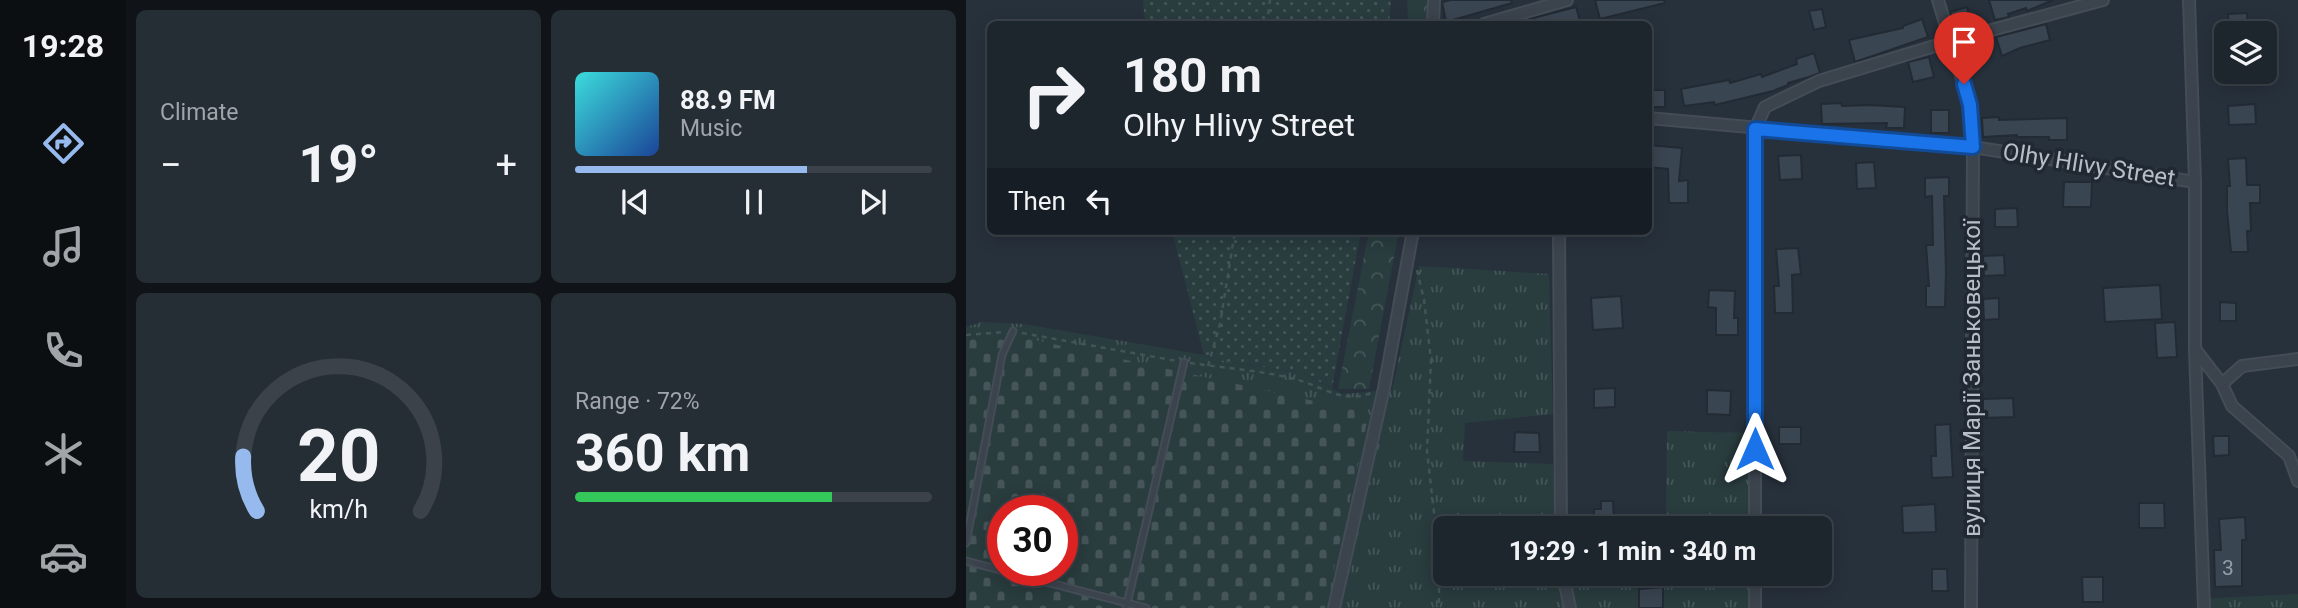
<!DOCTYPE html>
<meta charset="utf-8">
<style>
:root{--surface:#1d252d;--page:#252d35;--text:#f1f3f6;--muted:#a0a5aa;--line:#3b4249;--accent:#96baed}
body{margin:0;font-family:Roboto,sans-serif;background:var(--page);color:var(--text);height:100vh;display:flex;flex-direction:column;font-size:26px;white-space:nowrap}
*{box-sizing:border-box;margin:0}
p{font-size:23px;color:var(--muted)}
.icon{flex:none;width:38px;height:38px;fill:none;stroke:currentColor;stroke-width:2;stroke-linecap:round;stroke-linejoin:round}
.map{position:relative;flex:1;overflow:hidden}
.panel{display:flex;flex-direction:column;gap:10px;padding:10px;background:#101419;width:840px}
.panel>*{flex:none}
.hud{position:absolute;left:21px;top:21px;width:665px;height:214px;border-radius:10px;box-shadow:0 4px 18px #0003,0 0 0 2px var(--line);background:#1d252d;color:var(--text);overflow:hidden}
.controls{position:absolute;left:1248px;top:21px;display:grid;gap:14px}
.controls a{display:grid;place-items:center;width:63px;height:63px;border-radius:10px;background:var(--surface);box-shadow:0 4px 18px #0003,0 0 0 2px var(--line);font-size:35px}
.speed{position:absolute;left:21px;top:495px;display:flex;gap:14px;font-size:35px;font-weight:700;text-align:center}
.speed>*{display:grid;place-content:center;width:91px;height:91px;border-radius:50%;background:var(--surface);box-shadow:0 4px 18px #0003,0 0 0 2px var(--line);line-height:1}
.speed .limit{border:10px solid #d22;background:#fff;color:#111}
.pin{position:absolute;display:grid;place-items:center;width:60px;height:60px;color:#fff;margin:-72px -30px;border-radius:50% 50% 50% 0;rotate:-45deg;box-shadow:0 0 7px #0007}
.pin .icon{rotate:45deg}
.me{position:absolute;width:77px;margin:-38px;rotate:0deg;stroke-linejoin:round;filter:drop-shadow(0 0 5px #0008)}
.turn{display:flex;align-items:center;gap:24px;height:147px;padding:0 21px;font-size:32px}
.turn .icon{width:91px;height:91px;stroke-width:2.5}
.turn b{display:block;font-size:49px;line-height:60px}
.then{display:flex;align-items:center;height:66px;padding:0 21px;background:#0003;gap:14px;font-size:26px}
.big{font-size:52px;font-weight:700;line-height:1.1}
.panel .tile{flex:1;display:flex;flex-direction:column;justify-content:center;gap:10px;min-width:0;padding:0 24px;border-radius:10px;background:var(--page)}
.panel .dial{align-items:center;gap:0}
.dial svg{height:182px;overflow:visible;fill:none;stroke:var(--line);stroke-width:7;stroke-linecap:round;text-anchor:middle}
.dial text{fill:var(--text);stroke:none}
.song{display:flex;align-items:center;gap:21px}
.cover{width:84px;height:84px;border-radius:10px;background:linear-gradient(135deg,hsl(180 70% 55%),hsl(220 70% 35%))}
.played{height:7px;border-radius:4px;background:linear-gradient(90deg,var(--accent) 65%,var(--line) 65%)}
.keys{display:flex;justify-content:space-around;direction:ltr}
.heat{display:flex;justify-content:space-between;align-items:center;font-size:38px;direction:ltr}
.charge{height:10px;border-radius:5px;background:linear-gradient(90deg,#34c759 72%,var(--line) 0)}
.panel .tiles{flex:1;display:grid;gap:10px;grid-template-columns:repeat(2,1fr)}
.trip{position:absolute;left:467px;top:516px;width:399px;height:70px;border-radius:10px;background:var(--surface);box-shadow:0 4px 18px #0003,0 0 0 2px var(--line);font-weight:700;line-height:70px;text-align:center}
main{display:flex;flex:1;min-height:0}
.menu{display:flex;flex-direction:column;width:126px;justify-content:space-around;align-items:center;background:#0c0f12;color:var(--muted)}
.menu .icon{width:49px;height:49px}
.menu .selected{color:var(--accent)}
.menu b{font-size:32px;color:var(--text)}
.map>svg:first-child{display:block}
.grass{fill:url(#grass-tufts);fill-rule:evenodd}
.forest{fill:url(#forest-crowns)}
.cemetery{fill:url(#cemetery-stones);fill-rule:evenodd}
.garden{fill:url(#garden-dots)}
.building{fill:#3a4552;stroke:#222a34;stroke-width:2}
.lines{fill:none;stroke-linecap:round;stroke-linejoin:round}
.lane-casing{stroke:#444c56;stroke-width:9}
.street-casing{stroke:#444c56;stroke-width:14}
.path{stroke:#425456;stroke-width:2.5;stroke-dasharray:5 5;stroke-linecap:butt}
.lane{stroke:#3b434d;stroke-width:5}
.street{stroke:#3b434d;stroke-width:10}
.route-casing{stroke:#114b97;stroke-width:18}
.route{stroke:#1a73e8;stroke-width:12}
.labels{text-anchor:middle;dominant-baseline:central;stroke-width:7;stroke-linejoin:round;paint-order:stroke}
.number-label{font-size:21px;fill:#969ea9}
.street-label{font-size:24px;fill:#b7bec8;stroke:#202832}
</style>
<main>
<nav class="menu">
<b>19:28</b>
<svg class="icon selected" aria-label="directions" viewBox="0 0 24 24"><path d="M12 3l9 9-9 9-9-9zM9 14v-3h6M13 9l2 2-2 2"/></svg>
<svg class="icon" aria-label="music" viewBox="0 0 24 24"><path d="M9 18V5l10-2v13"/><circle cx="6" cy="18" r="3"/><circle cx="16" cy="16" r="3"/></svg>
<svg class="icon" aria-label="phone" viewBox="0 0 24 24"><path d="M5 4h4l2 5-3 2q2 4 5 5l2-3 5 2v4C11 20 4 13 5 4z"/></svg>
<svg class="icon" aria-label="climate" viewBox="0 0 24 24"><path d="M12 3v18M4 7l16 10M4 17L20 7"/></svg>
<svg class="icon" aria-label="car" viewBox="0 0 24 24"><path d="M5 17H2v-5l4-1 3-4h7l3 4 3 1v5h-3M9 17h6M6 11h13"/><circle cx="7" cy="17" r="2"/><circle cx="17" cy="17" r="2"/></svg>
</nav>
<section class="panel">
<div class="tiles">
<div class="tile"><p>Climate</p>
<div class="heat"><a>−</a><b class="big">19°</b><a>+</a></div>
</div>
<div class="tile">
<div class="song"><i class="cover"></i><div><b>88.9 FM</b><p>Music</p></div></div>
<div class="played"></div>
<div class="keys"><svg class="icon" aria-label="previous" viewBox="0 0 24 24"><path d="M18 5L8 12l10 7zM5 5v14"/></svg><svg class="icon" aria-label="pause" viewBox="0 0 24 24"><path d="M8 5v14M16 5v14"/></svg><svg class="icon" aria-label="next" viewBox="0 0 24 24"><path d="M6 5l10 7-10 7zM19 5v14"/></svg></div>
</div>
<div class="tile dial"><svg viewBox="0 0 100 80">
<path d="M14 69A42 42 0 1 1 86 69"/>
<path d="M14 69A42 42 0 0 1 8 45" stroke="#96baed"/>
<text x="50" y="56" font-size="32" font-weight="700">20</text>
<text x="50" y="72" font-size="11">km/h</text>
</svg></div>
<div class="tile"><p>Range · 72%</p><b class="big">360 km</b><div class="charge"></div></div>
</div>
</section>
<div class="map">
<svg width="1332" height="608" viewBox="0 0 1332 608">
<defs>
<pattern id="grass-tufts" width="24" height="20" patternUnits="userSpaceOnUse" patternTransform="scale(1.75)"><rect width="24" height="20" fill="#293c3e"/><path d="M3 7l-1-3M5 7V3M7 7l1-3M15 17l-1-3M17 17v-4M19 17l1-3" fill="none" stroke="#465658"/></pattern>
<pattern id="forest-crowns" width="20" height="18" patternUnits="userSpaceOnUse" patternTransform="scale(1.75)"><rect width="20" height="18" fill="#293c3e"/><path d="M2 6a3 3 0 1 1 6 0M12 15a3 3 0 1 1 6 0" fill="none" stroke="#465658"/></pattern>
<pattern id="cemetery-stones" width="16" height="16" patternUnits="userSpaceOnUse" patternTransform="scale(1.75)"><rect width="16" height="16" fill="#293c3e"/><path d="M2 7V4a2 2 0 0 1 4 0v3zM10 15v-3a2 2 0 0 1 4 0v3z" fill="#465658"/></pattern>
<pattern id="garden-dots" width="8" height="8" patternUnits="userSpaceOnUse" patternTransform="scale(1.75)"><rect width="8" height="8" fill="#293c3e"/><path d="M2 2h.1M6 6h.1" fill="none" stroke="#465658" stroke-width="1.8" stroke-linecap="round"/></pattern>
</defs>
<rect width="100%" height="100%" fill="#27313c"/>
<g class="grass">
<path d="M453,266L583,274L587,414L499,423L497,461L587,464L590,526H700L701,431L784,433L786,528H480V574H786L787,608H0V327L16,322L58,324L238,355L259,361L337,373L376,394L426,390ZM37,511H96V570H37Z"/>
<polygon points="1332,594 1332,608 1233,608 1232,599"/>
</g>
<g class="forest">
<polygon points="441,0 464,0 464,24 442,24"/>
<polygon points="403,231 433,231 403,389 372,389"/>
</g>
<path class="cemetery" d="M45,335L403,413L359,608H0V339ZM37,511H96V570H37Z"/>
<g class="garden">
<polygon points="177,0 425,0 423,24 179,24"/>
<polygon points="206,231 395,231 366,388 337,373 259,361 238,355"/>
</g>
<g class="building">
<polygon points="485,0 545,0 546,3 480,22 476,2"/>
<polygon points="629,0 698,0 699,3 634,19"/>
<polygon points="1023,0 1087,0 1061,11 1060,8 1042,14 1043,17 1029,20"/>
<polygon points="610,7 615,24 552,24 552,22"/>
<polygon points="1001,7 1006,26 989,30 984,12"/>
<polygon points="856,9 860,27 848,30 843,11"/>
<polygon points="1281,13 1282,30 1263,31 1262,14"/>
<polygon points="956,19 962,37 889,62 883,40 937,28 937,26"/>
<polygon points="1080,24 1084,40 1054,48 1036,56 1030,37"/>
<polygon points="1011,42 1018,62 1001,67 995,48"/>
<polygon points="848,53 854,73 843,77 822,83 822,85 807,91 749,105 748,102 718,106 715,89 763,80 764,83 795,74 796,77 831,64 830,59"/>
<polygon points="963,57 968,77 947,82 942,62"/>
<rect x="682" y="90" width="17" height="17"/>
<polygon points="875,103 876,106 904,105 939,107 938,128 920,128 921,123 856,124 855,104"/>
<polygon points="1289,104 1290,124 1263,125 1262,106"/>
<rect x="965" y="110" width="18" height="23"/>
<polygon points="1033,117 1033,120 1101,118 1101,140 1083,140 1083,137 1051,137 1051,135 1017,137 1016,118"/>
<polygon points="682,145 716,148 713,181 722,180 722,203 703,203 702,169 682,167"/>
<polygon points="835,155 836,179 814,180 812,156"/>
<polygon points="1280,158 1281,185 1294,185 1294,203 1284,203 1285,231 1281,231 1282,252 1265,252 1261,211 1261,186 1264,186 1262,159"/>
<polygon points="908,162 910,188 891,189 890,163"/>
<polygon points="983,177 983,196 978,196 980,272 979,307 960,307 960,286 963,286 960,245 967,245 966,196 959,197 959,178"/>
<polygon points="1098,182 1126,182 1125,207 1097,207"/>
<polygon points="1051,208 1052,227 1029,227 1029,209"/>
<polygon points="832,248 835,274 826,275 827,313 809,313 808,286 813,286 810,249"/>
<polygon points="1038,255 1039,275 1018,276 1017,256"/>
<polygon points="1194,285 1196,319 1139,322 1137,288"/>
<polygon points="743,290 769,291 768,318 772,318 772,335 750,335 750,308 742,307"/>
<polygon points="655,296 657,328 627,330 625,298"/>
<polygon points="1033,298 1033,319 1018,320 1017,299"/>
<polygon points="1254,302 1270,303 1270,321 1254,321"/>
<polygon points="1209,322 1211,357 1191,358 1189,323"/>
<polygon points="649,388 649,407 628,408 628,389"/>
<polygon points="741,390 765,391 764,415 741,414"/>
<polygon points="1047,398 1048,417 1017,418 1017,399"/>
<polygon points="984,424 987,477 966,478 965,456 970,456 969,425"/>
<rect x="813" y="427" width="22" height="17"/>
<polygon points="549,432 573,433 574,452 548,452"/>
<polygon points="1247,436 1263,436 1263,455 1248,456"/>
<polygon points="635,501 647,501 648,522 628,522 628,509 635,509"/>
<polygon points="1173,503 1198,503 1199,528 1173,528"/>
<polygon points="969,504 970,532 937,533 936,506"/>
<polygon points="1279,517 1280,540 1276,540 1276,586 1249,587 1248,550 1255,550 1253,519"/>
<polygon points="841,519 841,528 804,528 804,520"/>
<polygon points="966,569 981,569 982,591 966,591"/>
<polygon points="1116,577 1137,577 1137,602 1117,602"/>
<polygon points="697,587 697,608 673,608 673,589"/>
</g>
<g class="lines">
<g class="lane-casing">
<g id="lane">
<polyline points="0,543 36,355 47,331"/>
<polyline points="0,561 180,608"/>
<polyline points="160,608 218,362"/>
</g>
</g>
<g class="street-casing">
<g id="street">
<polyline points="972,0 1004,105 1007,147 1005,608"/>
<polyline points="1223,0 1229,182 1229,349 1256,384 1266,406 1323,456 1332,481"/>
<polyline points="467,24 468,0"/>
<polyline points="518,24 601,0"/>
<polyline points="682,118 1007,147 1229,182"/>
<polyline points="593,231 595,528"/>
<polyline points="1229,349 1238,608"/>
<polyline points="1256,384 1276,366 1332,359"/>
<polyline points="789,528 789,129 799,107 853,81 985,41 1137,0"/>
<polyline points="597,574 604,608"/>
<polyline points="789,574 789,608"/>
<polyline points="368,608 418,388 447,231"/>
</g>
</g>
<g class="path">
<polyline points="301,24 304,0"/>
<polyline points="451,270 458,300 465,360 461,451 473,557 473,608"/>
<polyline points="56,333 211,361"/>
<polyline points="0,335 39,332"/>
<path d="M224,363C258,368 300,371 332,380C357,387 378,404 405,393"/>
<polyline points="242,366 254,324 269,231"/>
</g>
<use href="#lane" class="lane"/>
<use href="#street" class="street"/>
</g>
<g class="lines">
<g class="route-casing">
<polyline id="route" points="789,449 789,129 1007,147 1004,105 998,84"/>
</g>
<use href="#route" class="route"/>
</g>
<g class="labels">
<g class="number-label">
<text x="1262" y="568">3</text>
</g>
<g class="street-label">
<text transform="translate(1123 165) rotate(9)">Olhy Hlivy Street</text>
<text transform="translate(1006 378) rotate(-90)">вулиця Марії Заньковецької</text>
</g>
</g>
</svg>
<div class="controls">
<a><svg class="icon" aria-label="layers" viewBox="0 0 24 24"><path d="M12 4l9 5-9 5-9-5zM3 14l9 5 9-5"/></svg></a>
</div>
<div class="speed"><div class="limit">30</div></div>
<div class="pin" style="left:998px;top:84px;background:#d93025"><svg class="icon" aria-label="arrive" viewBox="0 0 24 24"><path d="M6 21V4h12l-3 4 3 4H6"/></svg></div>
<svg class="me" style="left:789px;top:449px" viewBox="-20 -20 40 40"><path d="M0-17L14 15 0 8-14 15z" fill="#1a73e8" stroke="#fff" stroke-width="4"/></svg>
<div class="trip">19:29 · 1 min · 340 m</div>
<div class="hud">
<div class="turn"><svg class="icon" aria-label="right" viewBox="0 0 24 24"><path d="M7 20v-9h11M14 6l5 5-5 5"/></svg><div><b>180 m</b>Olhy Hlivy Street</div></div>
<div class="then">Then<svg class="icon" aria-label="left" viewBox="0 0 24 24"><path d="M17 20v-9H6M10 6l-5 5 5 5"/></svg></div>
</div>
</div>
</main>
